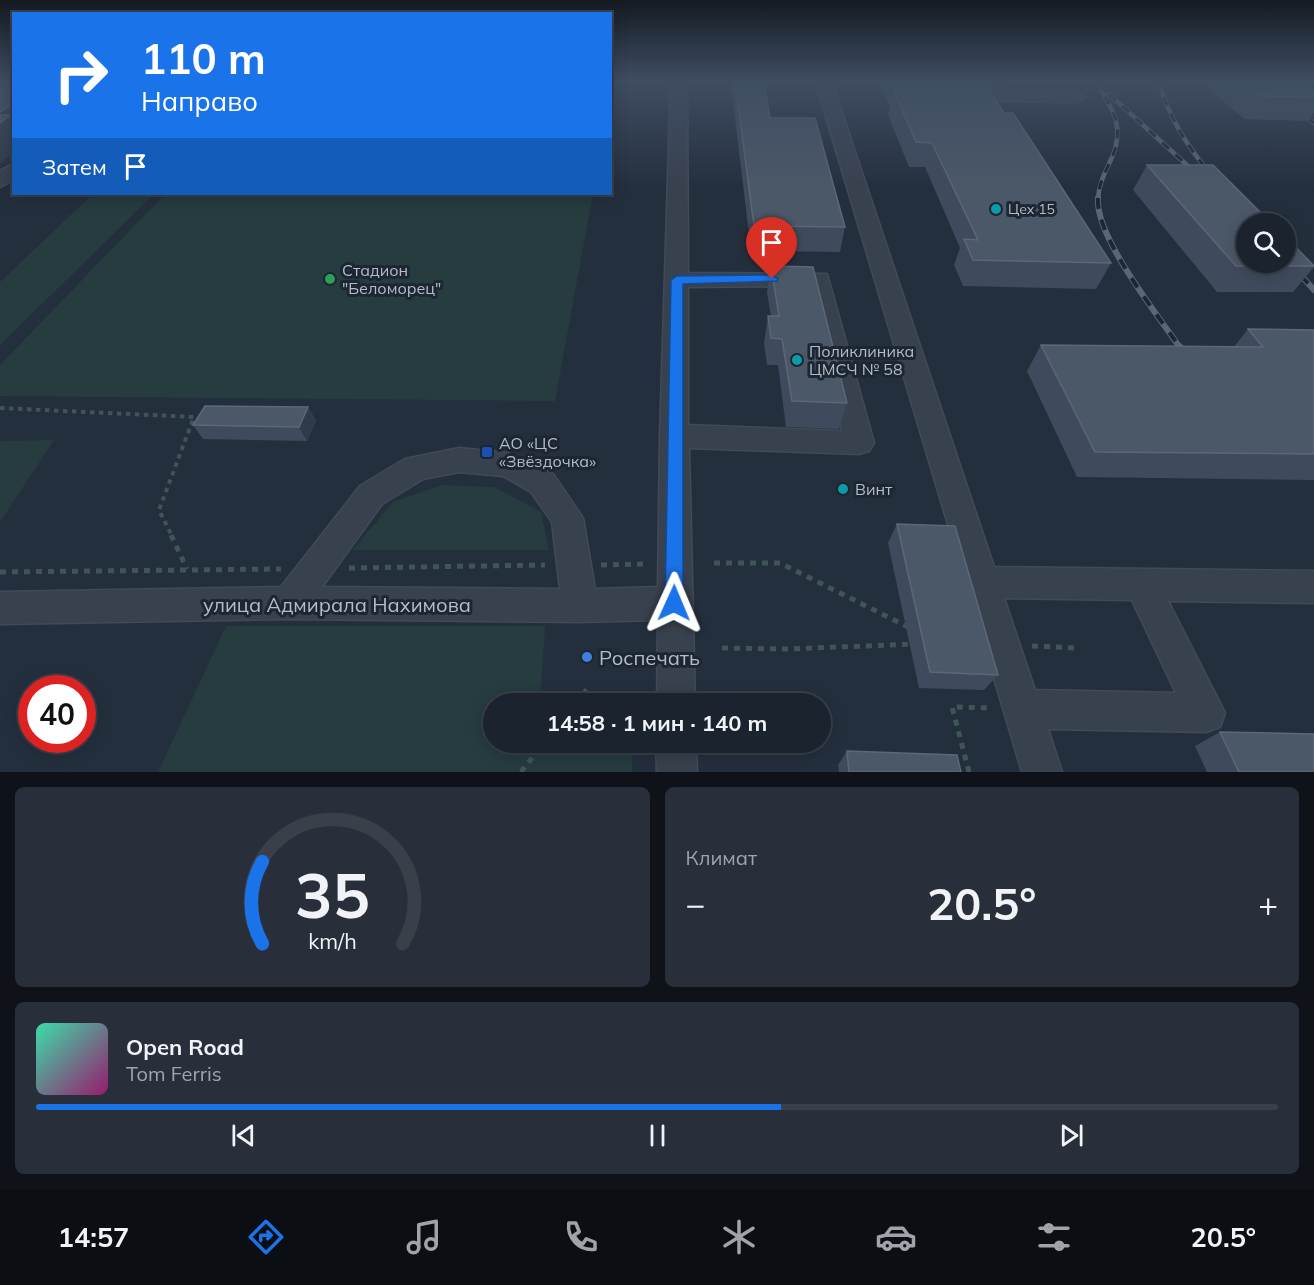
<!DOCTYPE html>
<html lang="ru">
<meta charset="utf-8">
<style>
:root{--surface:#1b232e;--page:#282f3a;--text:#f1f3f6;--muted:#a0a4aa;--line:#39404a;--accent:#1a73e8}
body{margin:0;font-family:Mulish,sans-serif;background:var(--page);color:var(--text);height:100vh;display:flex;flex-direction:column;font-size:22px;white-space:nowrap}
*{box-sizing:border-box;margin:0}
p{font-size:20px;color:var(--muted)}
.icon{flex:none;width:33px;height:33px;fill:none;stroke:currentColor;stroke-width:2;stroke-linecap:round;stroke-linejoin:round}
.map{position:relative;height:772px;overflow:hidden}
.details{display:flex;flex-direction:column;gap:15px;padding:15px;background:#0f1319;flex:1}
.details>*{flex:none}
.banner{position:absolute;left:12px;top:12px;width:600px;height:183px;border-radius:0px;box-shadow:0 3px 15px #0003,0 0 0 2px var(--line);background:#1a73e8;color:#fff;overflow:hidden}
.tools{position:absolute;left:1236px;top:213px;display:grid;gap:12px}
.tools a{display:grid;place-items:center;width:60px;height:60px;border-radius:50%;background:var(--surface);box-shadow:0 3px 15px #0003,0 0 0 2px var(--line);font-size:30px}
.speed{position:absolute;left:18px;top:675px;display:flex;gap:12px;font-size:30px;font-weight:700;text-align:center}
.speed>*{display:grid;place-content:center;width:78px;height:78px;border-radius:50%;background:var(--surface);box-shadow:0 3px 15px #0003,0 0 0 2px var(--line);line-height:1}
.speed .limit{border:9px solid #d22;background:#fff;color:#111}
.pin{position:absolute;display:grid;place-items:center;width:51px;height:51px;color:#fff;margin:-62px -26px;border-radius:50% 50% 50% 0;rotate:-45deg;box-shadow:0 0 6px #0007}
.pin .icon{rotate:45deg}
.me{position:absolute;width:66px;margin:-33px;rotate:1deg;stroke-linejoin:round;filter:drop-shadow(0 0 4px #0008)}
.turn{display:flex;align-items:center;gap:21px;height:126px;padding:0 30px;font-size:27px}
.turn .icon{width:78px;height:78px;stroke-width:2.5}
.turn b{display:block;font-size:42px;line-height:51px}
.then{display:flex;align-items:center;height:57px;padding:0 30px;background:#0003;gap:12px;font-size:22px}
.big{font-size:45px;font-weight:700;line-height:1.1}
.details .tile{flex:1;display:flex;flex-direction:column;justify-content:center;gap:9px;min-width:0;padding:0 21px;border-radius:9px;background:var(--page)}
.details .dial{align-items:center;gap:0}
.dial svg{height:156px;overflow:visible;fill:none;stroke:var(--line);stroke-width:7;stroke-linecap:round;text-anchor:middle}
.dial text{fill:var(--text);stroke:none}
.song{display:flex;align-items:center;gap:18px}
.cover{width:72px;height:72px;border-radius:9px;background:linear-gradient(135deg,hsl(160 70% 55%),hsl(320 70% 35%))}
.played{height:6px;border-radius:3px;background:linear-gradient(90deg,var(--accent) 60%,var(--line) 60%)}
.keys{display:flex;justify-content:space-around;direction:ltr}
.heat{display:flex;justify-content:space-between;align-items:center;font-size:33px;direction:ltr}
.details .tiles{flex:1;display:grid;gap:15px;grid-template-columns:1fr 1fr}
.tile:last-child{grid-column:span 2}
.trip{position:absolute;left:483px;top:693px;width:348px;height:60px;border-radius:30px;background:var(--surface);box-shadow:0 3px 15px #0003,0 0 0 2px var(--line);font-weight:700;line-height:60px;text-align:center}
.menu{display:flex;height:96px;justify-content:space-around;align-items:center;background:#0b0e12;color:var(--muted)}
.menu .icon{width:42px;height:42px}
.menu .current{color:var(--accent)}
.menu b{font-size:27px;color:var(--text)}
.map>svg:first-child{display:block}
.green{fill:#263c3f}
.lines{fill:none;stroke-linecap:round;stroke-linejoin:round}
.minor-casing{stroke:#414a57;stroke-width:3}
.path-far1{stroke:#3f5557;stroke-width:4;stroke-dasharray:4.5 4.5;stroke-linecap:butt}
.path{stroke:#3f5557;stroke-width:5;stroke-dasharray:6 6;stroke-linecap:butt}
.minor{fill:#38414e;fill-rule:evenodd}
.rail-far2-casing{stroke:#5a6575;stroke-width:4.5}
.rail-far1-casing{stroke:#5a6575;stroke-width:6}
.rail-casing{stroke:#5a6575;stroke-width:7}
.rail-far2{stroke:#1d2633;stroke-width:3;stroke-dasharray:9;stroke-linecap:butt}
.rail-far1{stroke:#1d2633;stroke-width:4;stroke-dasharray:11;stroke-linecap:butt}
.rail{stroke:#1d2633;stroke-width:4.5;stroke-dasharray:14;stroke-linecap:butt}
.wall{fill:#3f4b5c}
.shaded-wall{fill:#2f3b4b}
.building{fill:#4b5868;stroke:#5c6777;stroke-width:1.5}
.route{fill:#1a73e8;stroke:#114b97;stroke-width:1.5}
.culture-dot{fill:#0f9aa8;stroke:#1d2633;stroke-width:2}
.leisure-dot{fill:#2e9e5b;stroke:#1d2633;stroke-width:2}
.transit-dot{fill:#1a4fb4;stroke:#1d2633;stroke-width:2}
.shop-dot{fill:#3f7fe0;stroke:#1d2633;stroke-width:2}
.labels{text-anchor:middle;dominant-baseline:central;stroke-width:6;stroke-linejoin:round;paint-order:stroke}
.far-poi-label{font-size:14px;fill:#b4bcc9;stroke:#1d2633;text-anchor:start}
.poi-label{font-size:16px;fill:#b4bcc9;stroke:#1d2633;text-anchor:start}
.near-street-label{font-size:20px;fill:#b4bcc9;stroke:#1d2633}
.near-poi-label{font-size:20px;fill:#b4bcc9;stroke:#1d2633;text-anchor:start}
</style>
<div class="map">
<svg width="1314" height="772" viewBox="0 0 1314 772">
<rect width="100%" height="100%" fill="#242f3e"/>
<g class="green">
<polygon points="93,194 154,194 0,345 0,282"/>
<polygon points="165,194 593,194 555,401 0,396 0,365"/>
<polygon points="54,440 0,522 0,441"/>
<polygon points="442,485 494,487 541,512 549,550 353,550 393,502"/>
<polygon points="226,626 545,626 540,703 494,704 494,742 611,743 632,752 632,772 158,772"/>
</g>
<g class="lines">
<g class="minor-casing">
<g id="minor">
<path d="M671,80H687L688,273L827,274L874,443L869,451L859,454L689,448L695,704H657L658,620L580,622L290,619L0,624V592L281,587L360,486L405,459L459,448L508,453L553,474L583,518L595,589L658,587L660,436ZM809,286L842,431L688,425V287ZM459,472L503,476L531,492L552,522L560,589L322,587L382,504L423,479Z"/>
<path d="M815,80H831L994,567L1314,571V603L1168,601L1225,713L1220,727L1206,732L1048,729L1062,772H1022ZM1004,598L1132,600L1176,693L1035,690Z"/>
<polygon points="983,80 999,80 1004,91 1077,92 1085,97 1077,102 998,101 992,100"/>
<polygon points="14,163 14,180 0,187 0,171"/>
<polygon points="656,742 696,742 697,772 657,772"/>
</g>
</g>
<polyline class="path-far1" points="0,408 194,417 159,510 172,536"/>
<g class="path">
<polyline points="171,535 187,569"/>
<polyline points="714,563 780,563 908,627"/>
<polyline points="601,565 646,564"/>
<polyline points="349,568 545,565"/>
<polyline points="0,572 281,569"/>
<polyline points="1032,646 1076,648"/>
<polyline points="722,648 789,649 913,644"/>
<polyline points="576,704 587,689"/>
<polyline points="521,772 544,742"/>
<polyline points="969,772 952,707 992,708"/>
</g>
<use href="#minor" class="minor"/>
<g class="rail-far2-casing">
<g id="rail-far2">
<path d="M1158,80C1169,118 1188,148 1214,178"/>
<path d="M1095,81C1111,107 1125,124 1113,155C1106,171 1099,182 1098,199"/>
<polyline points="1109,94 1200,177"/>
<polyline points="1295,108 1314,123"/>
</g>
</g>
<g class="rail-far1-casing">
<g id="rail-far1">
<path d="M1098,198C1095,237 1158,315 1181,349"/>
<polyline points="1286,259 1314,290"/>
</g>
</g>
<g class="rail-casing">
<polyline id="rail" points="1180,347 1187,357"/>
</g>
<use href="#rail-far2" class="rail-far2"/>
<use href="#rail-far1" class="rail-far1"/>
<use href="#rail" class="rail"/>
</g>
<g class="wall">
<polygon points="732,80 764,80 770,118 845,227 840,252 751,251 731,85"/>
<polygon points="877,80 983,80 1004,113 1111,263 1096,289 963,286 954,265 960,248 925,167 909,167 888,115 890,106"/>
<polygon points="1199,80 1299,80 1314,90 1314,112 1307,121 1244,119"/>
<polygon points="1147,165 1314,266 1314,267 1293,292 1217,292 1133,190"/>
<polygon points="771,266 847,403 839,429 786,427 778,365 767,365 764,343 768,316 771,316 767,293"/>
<polygon points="1248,329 1314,330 1314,480 1077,477 1027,371 1041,345 1234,347"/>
<polygon points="308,407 316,421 307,441 203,439 193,425"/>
<polygon points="897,524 998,675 984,690 919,688 888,543"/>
<polygon points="1220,732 1314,772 1207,772 1195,746"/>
<polygon points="847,751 961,772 839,772 838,765"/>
</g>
<g class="shaded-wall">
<polygon points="14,102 14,152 0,164 0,112"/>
<polygon points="308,407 316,421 307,441 299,427"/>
</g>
<g class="building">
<polygon points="12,80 14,80 14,102 0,112 0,88"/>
<polygon points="735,80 764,80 770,118 815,118 845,227 754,226"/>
<polygon points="894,80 983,80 1004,113 1013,113 1111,263 973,260 964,239 978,240 932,143 916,142 894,91 900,91"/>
<polygon points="1239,80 1299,80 1314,90 1314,97 1259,96"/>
<polygon points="0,115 10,115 0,123"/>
<polygon points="1147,165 1213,165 1272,224 1246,224 1246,262 1286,262 1286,237 1314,266 1236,266"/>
<polygon points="771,266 813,267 847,403 792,401 782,339 771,338 768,316 779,316"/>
<polygon points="1248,329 1314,330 1314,454 1095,452 1041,345 1263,347"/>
<polygon points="205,406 308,407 299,427 193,425"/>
<polygon points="897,524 955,526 998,675 930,672"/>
<polygon points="1220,732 1314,734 1314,772 1239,772"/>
<polygon points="847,751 957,755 961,772 849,772"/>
</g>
<linearGradient id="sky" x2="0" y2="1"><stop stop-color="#141a22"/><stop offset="0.43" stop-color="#3f4d63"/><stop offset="1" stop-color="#3f4d63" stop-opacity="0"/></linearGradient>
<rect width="1314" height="188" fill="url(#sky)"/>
<polygon class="route" points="772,275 778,279 777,281 683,284 683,603 680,609 674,612 668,609 665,603 671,280 677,276"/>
<g class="culture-dot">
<circle cx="996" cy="209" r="6"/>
<circle cx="797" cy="360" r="6"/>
<circle cx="843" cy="489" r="6"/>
</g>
<circle class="leisure-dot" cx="330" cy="279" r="6"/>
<rect class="transit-dot" x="481" y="446" width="12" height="12" rx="3"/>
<circle class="shop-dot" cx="587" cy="657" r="6"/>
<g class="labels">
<g class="far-poi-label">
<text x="1008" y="209">Цех 15</text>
</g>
<g class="poi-label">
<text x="342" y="270">Стадион<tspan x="342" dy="18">"Беломорец"</tspan></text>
<text x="809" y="351">Поликлиника<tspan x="809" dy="18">ЦМСЧ № 58</tspan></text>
<text x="499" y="443">АО «ЦС<tspan x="499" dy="18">«Звёздочка»</tspan></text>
<text x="855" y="489">Винт</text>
</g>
<g class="near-street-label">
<text x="337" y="604">улица Адмирала Нахимова</text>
</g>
<g class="near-poi-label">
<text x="599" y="657">Роспечать</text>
</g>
</g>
</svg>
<div class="tools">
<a><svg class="icon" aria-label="search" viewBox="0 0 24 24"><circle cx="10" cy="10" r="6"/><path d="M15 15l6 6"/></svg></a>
</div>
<div class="speed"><div class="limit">40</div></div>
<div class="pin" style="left:772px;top:279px;background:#d93025"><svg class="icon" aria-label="arrive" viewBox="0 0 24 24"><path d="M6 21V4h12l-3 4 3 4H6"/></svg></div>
<svg class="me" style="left:674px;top:603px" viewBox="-20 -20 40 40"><path d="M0-17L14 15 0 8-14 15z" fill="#1a73e8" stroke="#fff" stroke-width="4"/></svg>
<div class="trip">14:58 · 1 мин · 140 m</div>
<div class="banner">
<div class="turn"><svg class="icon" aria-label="right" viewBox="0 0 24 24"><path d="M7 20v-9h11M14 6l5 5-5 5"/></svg><div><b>110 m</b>Направо</div></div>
<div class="then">Затем<svg class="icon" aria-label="arrive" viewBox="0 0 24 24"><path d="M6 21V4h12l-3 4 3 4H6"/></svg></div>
</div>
</div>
<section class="details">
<div class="tiles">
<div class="tile dial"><svg viewBox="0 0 100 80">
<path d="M14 69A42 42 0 1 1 86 69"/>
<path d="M14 69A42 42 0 0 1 14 27" stroke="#1a73e8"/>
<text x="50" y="56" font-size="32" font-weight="700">35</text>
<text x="50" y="72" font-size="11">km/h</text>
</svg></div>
<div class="tile"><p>Климат</p>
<div class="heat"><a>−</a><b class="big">20.5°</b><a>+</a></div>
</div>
<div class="tile">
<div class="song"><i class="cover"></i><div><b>Open Road</b><p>Tom Ferris</p></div></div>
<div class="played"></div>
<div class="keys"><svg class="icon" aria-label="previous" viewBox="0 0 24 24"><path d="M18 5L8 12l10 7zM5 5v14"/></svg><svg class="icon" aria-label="pause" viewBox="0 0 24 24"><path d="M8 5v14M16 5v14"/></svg><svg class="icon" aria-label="next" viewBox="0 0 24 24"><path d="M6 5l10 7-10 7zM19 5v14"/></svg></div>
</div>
</div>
</section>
<nav class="menu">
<b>14:57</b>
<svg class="icon current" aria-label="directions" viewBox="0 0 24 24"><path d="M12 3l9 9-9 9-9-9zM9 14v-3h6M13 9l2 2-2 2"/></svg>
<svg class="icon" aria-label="music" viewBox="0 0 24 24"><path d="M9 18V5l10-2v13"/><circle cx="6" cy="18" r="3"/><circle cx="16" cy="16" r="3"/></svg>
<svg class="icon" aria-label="phone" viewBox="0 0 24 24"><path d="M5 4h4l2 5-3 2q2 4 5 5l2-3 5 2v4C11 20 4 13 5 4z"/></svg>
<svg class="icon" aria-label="climate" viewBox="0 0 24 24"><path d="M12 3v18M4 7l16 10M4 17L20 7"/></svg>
<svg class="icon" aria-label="car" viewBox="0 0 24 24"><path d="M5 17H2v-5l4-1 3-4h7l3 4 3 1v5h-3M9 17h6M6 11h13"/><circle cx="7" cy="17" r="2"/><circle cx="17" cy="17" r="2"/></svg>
<svg class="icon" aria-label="filters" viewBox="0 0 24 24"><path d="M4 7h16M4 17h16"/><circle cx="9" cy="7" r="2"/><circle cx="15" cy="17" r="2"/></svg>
<b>20.5°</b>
</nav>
